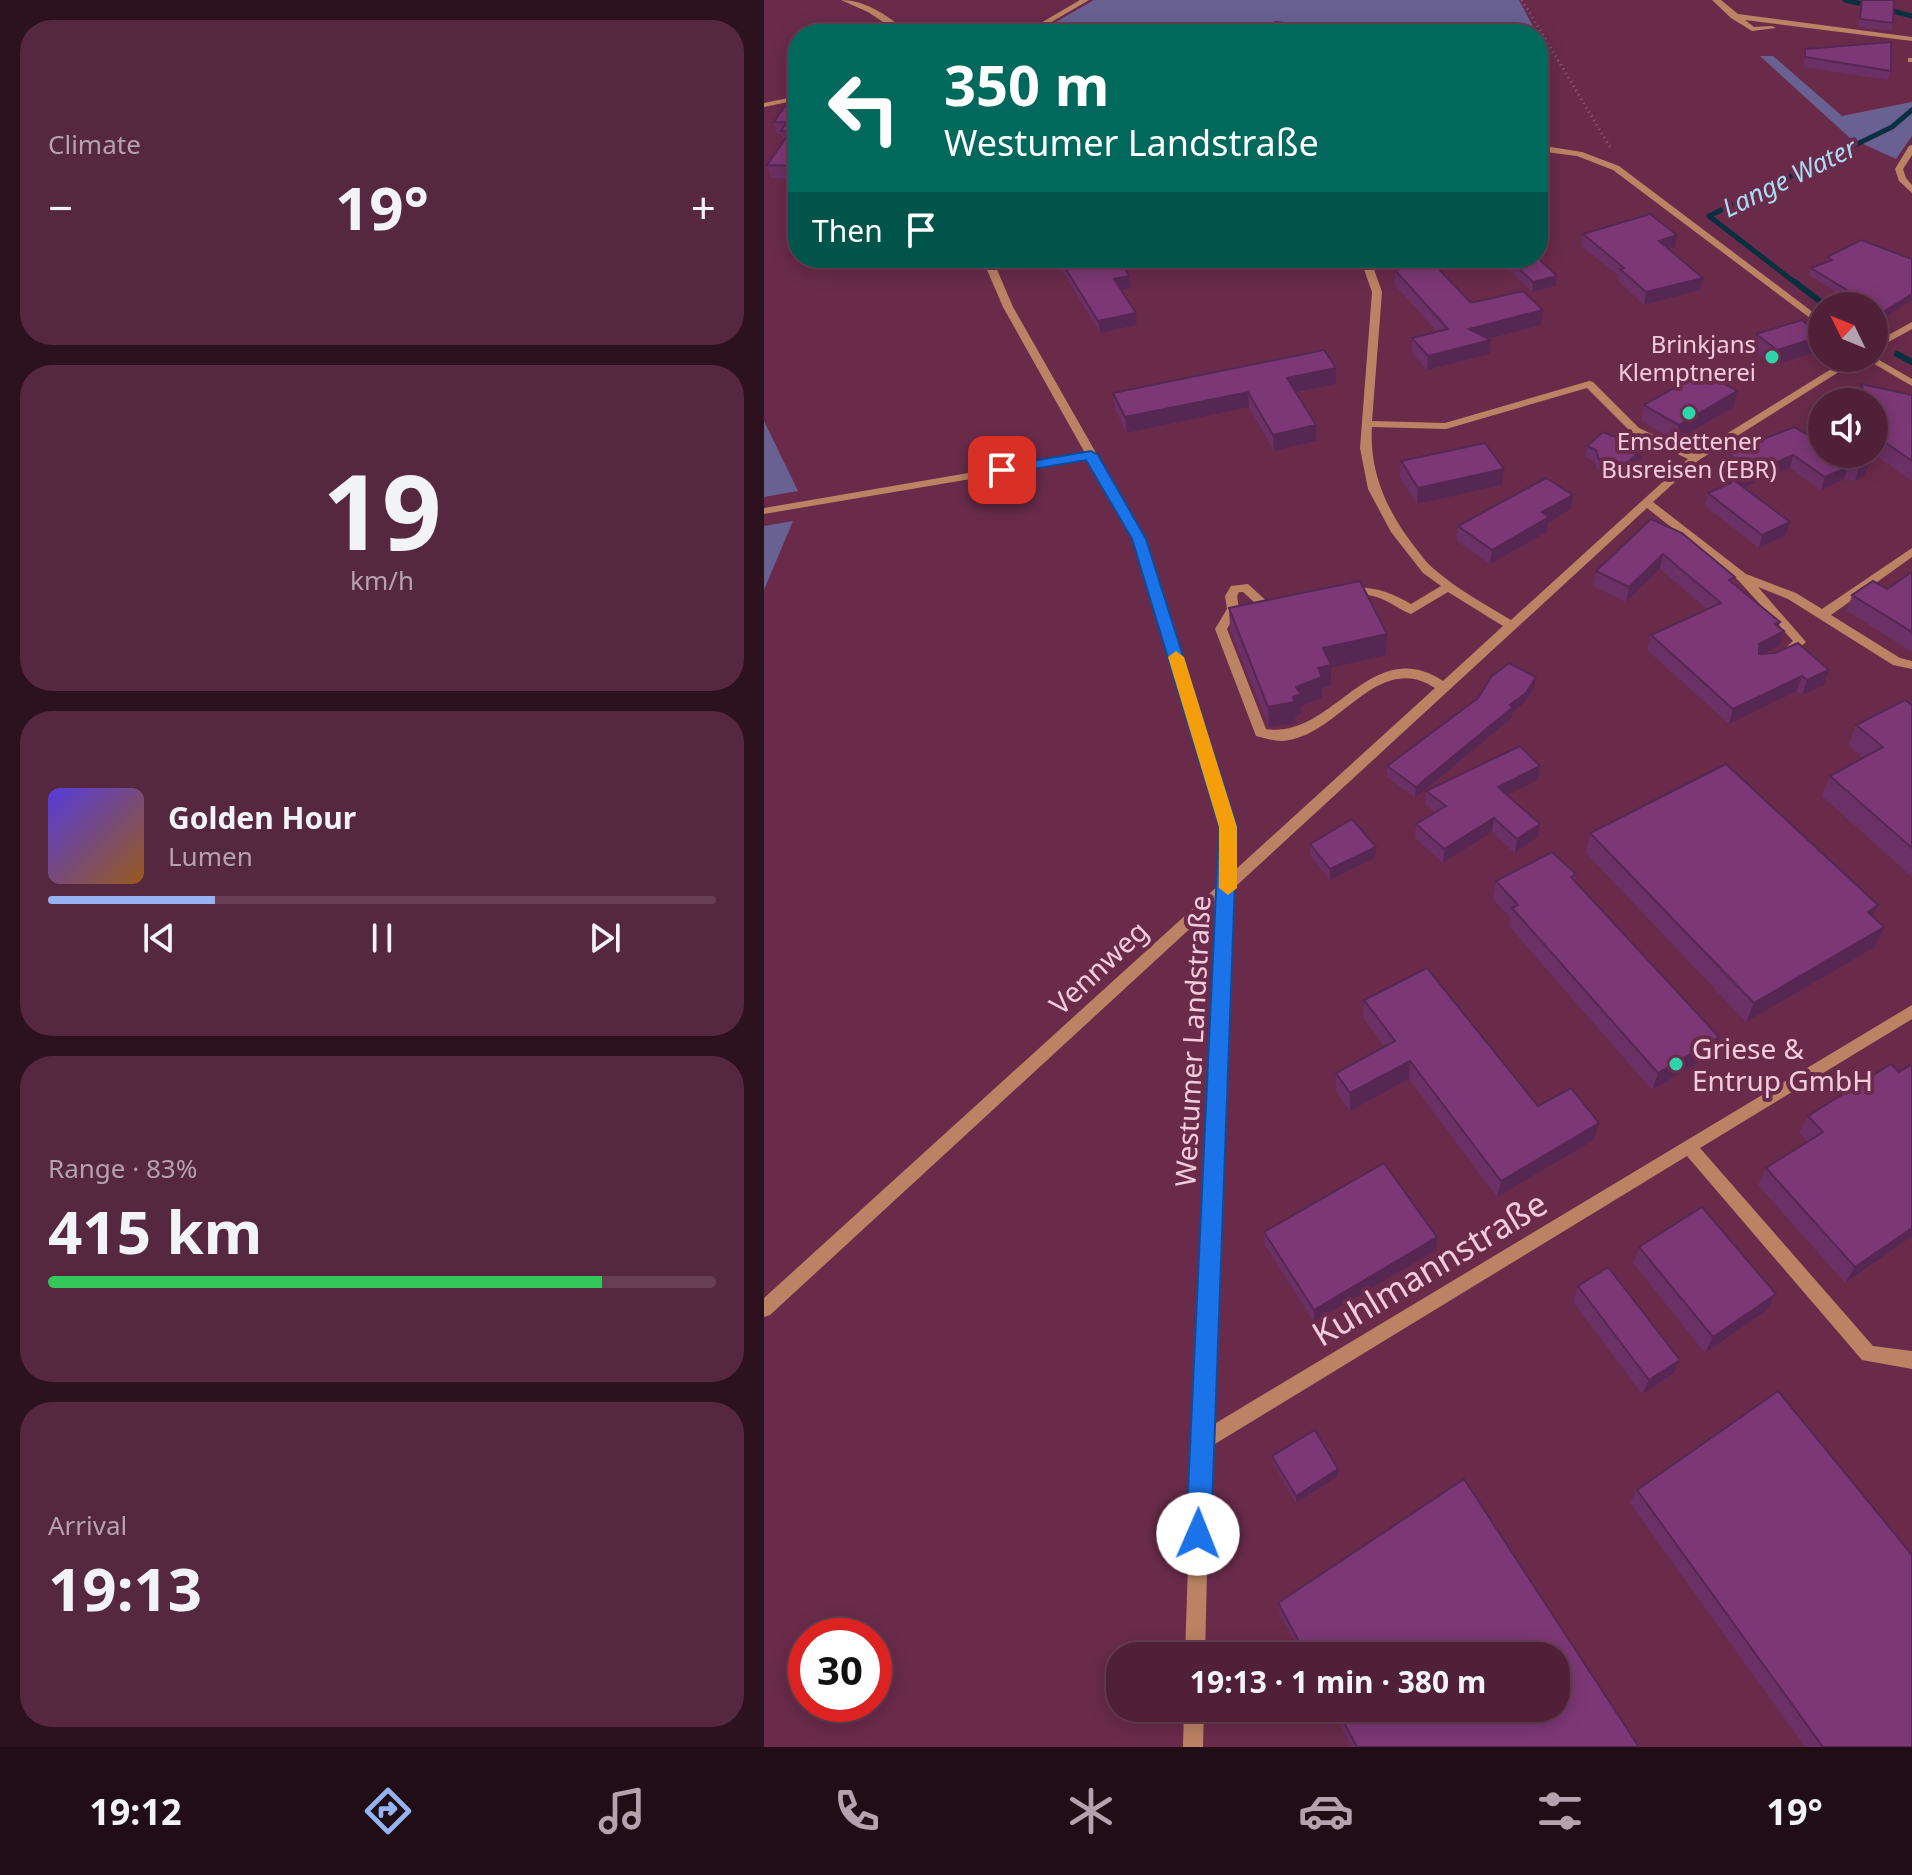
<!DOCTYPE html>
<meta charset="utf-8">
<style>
:root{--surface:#502038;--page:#562840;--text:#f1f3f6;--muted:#b4a3ae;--line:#673e53;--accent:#95b2f1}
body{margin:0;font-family:"Noto Sans",sans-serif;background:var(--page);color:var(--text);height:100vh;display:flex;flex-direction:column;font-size:30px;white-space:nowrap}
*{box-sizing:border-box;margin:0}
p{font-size:26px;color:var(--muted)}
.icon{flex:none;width:44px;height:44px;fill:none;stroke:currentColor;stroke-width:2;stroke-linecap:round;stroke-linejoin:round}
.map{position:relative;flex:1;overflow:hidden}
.sheet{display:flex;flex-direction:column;gap:20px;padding:20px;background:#2c121f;width:764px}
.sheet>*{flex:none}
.guide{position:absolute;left:24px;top:24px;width:760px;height:244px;border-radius:32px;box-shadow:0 4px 20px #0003,0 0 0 2px var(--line);background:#00695c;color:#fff;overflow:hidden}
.needle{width:52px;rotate:313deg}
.controls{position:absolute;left:1044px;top:292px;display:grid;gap:16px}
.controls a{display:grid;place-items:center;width:80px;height:80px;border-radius:50%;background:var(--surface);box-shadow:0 4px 20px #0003,0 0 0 2px var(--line);font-size:40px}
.speed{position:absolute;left:24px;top:1618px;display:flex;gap:16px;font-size:40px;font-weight:700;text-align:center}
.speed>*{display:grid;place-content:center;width:104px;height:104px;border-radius:50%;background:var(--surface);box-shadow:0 4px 20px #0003,0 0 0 2px var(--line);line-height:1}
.speed .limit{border:12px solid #d22;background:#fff;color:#111}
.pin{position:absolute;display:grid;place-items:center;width:68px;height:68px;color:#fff;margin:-34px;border-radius:16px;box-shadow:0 4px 12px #0006}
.me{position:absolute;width:88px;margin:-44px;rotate:1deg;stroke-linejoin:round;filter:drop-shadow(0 0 6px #0008)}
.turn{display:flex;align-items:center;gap:28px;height:168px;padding:0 24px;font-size:36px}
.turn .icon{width:104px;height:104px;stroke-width:2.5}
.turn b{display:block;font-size:56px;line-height:68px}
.then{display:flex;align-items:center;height:76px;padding:0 24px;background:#0003;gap:16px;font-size:30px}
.big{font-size:60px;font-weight:700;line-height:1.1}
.sheet .card{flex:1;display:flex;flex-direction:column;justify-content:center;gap:12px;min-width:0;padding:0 28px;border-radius:32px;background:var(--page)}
.sheet .dial{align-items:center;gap:0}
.dial b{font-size:104px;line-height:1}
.song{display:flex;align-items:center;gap:24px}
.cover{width:96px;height:96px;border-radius:12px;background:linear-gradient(135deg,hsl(250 70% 55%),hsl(30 70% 35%))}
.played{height:8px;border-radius:4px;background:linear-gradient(90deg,var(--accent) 25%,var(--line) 25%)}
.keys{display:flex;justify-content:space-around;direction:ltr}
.heat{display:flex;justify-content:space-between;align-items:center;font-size:44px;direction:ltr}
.charge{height:12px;border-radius:6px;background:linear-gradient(90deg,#34c759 83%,var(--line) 0)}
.trip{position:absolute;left:342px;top:1642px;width:464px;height:80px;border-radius:32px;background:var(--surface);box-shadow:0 4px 20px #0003,0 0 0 2px var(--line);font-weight:700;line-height:80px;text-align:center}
.menu{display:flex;height:128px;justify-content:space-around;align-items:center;background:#200d16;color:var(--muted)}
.menu .icon{width:56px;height:56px}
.menu .current{color:var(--accent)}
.menu b{font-size:36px;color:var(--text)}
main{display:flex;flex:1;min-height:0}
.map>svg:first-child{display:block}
.green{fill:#696192}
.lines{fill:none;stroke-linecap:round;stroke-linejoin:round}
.stream-far1{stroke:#0a2f3e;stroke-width:5}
.stream{stroke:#0a2f3e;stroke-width:6}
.path{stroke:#935b77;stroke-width:3;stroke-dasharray:1 4;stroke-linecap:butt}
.minor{fill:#bb8363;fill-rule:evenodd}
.wall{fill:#6b3065}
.shaded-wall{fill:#572753}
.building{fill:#7c3876;stroke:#572753;stroke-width:2}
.route{fill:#1a73e8;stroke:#114b97;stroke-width:2}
.slow{fill:#f59e0b}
.poi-dot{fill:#2dd5ab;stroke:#6a2b4b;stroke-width:3}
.labels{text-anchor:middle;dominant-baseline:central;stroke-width:8;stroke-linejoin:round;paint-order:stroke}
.far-poi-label{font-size:24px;fill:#f2cbdc;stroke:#6a2b4b;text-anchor:end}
.far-water-label{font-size:26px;font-style:italic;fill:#aadbf4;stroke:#6a2b4b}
.street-label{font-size:28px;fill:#f2cbdc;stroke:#6a2b4b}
.poi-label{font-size:28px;fill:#f2cbdc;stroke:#6a2b4b;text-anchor:start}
.near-street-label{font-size:34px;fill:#f2cbdc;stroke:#6a2b4b}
</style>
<main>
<section class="sheet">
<div class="card"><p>Climate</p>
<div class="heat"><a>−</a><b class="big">19°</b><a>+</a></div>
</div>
<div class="card dial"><b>19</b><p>km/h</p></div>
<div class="card">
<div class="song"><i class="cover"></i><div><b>Golden Hour</b><p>Lumen</p></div></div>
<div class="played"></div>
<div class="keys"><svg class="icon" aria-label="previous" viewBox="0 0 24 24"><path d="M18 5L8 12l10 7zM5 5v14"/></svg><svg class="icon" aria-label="pause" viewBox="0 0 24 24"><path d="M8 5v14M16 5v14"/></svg><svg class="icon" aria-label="next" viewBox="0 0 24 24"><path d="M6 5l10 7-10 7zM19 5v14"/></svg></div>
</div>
<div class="card"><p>Range · 83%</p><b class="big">415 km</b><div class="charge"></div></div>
<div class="card"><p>Arrival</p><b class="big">19:13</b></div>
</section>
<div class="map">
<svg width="1148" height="1747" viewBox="0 0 1148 1747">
<rect width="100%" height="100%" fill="#6a2b4b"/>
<g class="green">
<polygon points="330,0 755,0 773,34 271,34"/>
<polygon points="996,56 1009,56 1078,116 1148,102 1148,136 1132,159 1086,138"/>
<polygon points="0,421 34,491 0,497"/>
<polygon points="29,521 0,590 0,526"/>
</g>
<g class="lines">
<g class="stream-far1">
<polyline points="1081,0 1103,5"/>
<polyline points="1121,9 1148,16"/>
<polyline points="1033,284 945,216 1128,127 1148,110"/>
</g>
<g class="stream">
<polyline points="1031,282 1062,306"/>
<polyline points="1133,354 1148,362"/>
</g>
<polyline class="path" points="758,0 846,147 844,150"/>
<g class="minor">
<path d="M77,0C103,0 127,18 146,34H137L104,12Z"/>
<polygon points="316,0 325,0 267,34 258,34"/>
<polygon points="948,0 957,0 974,14 1148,37 1148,41 981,20 990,27 1008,26 1012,28 988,31 967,18"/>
<rect x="1144" y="58" width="4" height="4"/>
<polygon points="34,96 34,100 0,107 0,103"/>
<polygon points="774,145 818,152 855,166 1058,319 1058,327 849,170 813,156 774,151"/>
<polygon points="1148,145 1148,155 1139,169 1142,178 1148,185 1148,193 1135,181 1131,169 1145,146"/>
<path d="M218,258H228L249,307L381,539L471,827V870L671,688C612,649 574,739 517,741C509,741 500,738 492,736L451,629L463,609L461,596L467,586L484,584L508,606H515L517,609L511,613H502L479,592H475L473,596L475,609L463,629L502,729C569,740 606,633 679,681L739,626L684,592L647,614C634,609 623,599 609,596C598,593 585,598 576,592L578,589C603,584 626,591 647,604L677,586L659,573L627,532L604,489L596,448L608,292L596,258H606L618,292L608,421L681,423L825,381L829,382L875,428L930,454L1085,358H1097L935,460L889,502L982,574L1032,593L1058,609L1148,548V557L1067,615L1136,658L1148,661V669L1129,665L1024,599L994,587L1042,642L1026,656H1018L1016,653L1029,641L974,580L883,508L471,887L447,1426L1148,1005V1019L936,1148L1109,1346L1148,1351V1369L1098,1360L923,1156L446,1447L441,1656H421L428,1442L456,901L6,1315L0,1317V1298L457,883V827L369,539L324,459L0,514V508L321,453L239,307ZM823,388L867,432L924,459L747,620C720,604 693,589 670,569C662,563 656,553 650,546C623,511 605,472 608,427L682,429Z"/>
<polygon points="1148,322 1148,329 1110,350 1110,343"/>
<polygon points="1110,357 1148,379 1148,386 1100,358"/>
<polygon points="420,1708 440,1708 439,1747 419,1747"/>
</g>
</g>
<g class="wall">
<polygon points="1097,0 1130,0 1129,23 1127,31 1094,27"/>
<polygon points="1041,49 1127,71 1124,80 1039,67"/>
<polygon points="34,89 34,179 7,178 3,165 20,141 18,134 13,134 10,122"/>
<polygon points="819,234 911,247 905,249 936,290 880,305 854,281 855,276 817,246"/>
<polygon points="1063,257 1148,259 1116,320 1110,316 1110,306 1094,306 1045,275 1047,268 1061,263"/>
<polygon points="294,258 355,258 365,276 367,288 357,290 372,313 373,325 336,333 296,267"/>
<polygon points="743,258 774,258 793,276 792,286 768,292 742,267"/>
<polygon points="631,270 707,303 779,310 777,325 724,338 726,354 663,370 648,353 648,338 673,332 630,284"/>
<polygon points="992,334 1055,351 1009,366 988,349"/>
<polygon points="572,384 532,393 552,441 510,451 485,407 363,433 351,409 349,393"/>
<polygon points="1097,384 1148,395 1148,481 1109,454 1110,402 1093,402 1092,399"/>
<polygon points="880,405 970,407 911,441 877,421"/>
<polygon points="1058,415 1058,438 1048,430 1052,417"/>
<polygon points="823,446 877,459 859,476 849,476 834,470 830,461 821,457"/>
<polygon points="964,453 1058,454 1104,454 1100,477 1091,481 1080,479 1057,490 1026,468 981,488 1022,535 995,548 941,506 944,493 967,483 971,474 961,466"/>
<polygon points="637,461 738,485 653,504 636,477"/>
<polygon points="807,509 784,523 783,532 726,564 693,541 694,526"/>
<polygon points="887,519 971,577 970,584 1014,627 1015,646 1001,654 1065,670 1060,685 1038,695 1033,691 965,724 883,650 887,635 943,609 896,569 862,602 829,586 832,571"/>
<polygon points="1148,572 1148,652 1083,611 1088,595 1123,589"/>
<polygon points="465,608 622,655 567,668 567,686 558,688 558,698 537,706 537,714 531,717 532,723 505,727 466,629"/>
<polygon points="770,688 760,703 748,713 748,718 651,798 623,777 623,766"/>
<polygon points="1148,705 1148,877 1058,796 1066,776 1099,758 1084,745 1092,725"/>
<polygon points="776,766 774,780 744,795 776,824 774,837 751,853 728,832 679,863 651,838 652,824 671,812 661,805 662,791"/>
<polygon points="826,833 1114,905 1109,917 1120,927 1111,947 982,1022 822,853"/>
<polygon points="546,844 611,858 566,880 546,855"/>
<polygon points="812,874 811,881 949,1054 888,1090 745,926 747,918 729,899 732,881"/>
<polygon points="600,1000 774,1106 835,1123 830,1140 733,1197 645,1079 586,1111 572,1091 572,1073 621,1047 599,1018"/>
<polygon points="1127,1064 1148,1236 1081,1283 994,1185 1002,1168 1044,1142 1035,1133 1044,1116"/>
<polygon points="500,1232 673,1237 672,1250 550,1322 501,1245"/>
<polygon points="875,1247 1012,1294 1003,1310 941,1353 869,1263"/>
<polygon points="814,1286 909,1374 878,1394 809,1302"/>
<polygon points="508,1456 574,1476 532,1503 509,1463"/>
<polygon points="700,1479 875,1747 588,1747 567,1708 792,1708 792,1656 539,1656 516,1614 514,1603"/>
<polygon points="873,1490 1148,1747 1041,1747 866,1503"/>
</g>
<g class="shaded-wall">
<polygon points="538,25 538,34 531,34"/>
<polygon points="913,235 911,247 893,253 895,241"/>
<polygon points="365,276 367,288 352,291 350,279"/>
<polygon points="793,276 792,286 768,292 769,282"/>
<polygon points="939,278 936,290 880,305 882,292"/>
<polygon points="1148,294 1148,300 1116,320 1119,312"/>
<polygon points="779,310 777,325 704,344 705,329"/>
<polygon points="372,313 373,325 336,333 334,321"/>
<polygon points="1058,336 1055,351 1009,366 1013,350"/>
<polygon points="727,340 726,354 663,370 664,356"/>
<polygon points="572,368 572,384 524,394 523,378"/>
<polygon points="973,391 970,407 911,441 915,425"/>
<polygon points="484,392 485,407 363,433 361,417"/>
<polygon points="552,425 552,441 510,451 509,435"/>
<polygon points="879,448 877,459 859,476 861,465"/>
<polygon points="1029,455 1026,468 968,493 971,481"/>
<polygon points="1105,464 1100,477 1091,481 1095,468"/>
<polygon points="1084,467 1080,479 1057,490 1061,477"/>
<polygon points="740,469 738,485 653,504 654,488"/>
<polygon points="809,495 807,509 784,523 783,532 726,564 728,550 778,512"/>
<polygon points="1026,522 1022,535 995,548 998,535"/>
<polygon points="899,554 896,569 862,602 865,587"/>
<polygon points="1016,622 1012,635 1020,631 1015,646 990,659 995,644 1011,624"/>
<polygon points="623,634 622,655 567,668 567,686 558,688 558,698 537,706 537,714 531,717 532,723 505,727 504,707 529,697 532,687 559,648"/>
<polygon points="1065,670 1060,685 1038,695 1043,680"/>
<polygon points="1038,676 1033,691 965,724 969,709"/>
<polygon points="772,677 770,688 760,703 748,713 748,718 651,798 652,787 746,705"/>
<polygon points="776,766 774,780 732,801 734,787"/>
<polygon points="730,818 728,832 679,863 680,849"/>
<polygon points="776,824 774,837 751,853 753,839"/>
<polygon points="612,847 611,858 566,880 566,869"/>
<polygon points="1114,905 1105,925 1104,912"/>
<polygon points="1120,927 1111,947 982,1022 990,1003"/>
<polygon points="955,1037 949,1054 888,1090 894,1073"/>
<polygon points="646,1061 645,1079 586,1111 586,1093"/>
<polygon points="835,1123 830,1140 733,1197 737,1181"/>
<polygon points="1148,1228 1148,1236 1081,1283 1091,1267"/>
<polygon points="673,1237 672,1250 550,1322 550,1310"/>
<polygon points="1012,1294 1003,1310 941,1353 949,1337"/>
<polygon points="916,1360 909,1374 878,1394 885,1380"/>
<polygon points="574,1469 574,1476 532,1503 532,1496"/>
</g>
<g class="building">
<polygon points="1098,0 1130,0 1129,23 1096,19"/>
<polygon points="511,22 538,25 531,34 501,34"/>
<polygon points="418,25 422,28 417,34 403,34"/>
<polygon points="1127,42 1127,71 1041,57 1041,49"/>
<polygon points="33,89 34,166 3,165 26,132 17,131 23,122 10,122"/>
<polygon points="886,214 913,235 895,241 939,278 882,292 856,269 860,268 819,234"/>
<polygon points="1097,240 1148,259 1148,294 1119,312 1047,268 1068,260 1063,257"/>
<polygon points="295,258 355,258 365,276 350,279 372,313 334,321"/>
<polygon points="744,258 774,258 793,276 769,282"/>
<polygon points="668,262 707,303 759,291 779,310 705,329 727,340 664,356 648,338 684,329 631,270"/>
<polygon points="1038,320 1058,336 1013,350 992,334"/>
<polygon points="560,350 572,368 523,378 552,425 509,435 484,392 361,417 349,393"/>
<polygon points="939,372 973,391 915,425 880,405"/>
<polygon points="1097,384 1148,395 1148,461 1112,436 1110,430 1110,402 1102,402"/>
<polygon points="1058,415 1058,423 1052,417"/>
<polygon points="1030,427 1058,443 1058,454 1104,454 1105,464 1095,468 1084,467 1061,477 1029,455 971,481 1026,522 998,535 944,493 967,483 977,463 964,453"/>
<polygon points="839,432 879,448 861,465 851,465 835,459 832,450 823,446"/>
<polygon points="721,443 740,469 654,488 637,461"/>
<polygon points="782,478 809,495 778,512 785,517 728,550 694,526"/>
<polygon points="887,519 918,533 971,577 965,580 1016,622 1011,624 1020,631 995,644 995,654 1011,653 1034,643 1065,670 1043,680 1038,676 969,709 887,635 957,603 899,554 865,587 832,571"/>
<polygon points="1148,572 1148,632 1088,595 1109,581 1123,589"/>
<polygon points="596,581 623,634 559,648 567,665 554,668 558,677 532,687 537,694 529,697 531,702 504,707 465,608"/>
<polygon points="745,663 772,677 762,693 746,705 749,707 652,787 623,766 714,698 727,677"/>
<polygon points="1141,700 1148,705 1148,848 1066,776 1119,747 1092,725"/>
<polygon points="756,746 776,766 734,787 776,824 753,839 730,818 680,849 652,824 682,806 662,791"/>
<polygon points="962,764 1114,905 1104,912 1120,927 990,1003 826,833"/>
<polygon points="588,819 612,847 566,869 546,844"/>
<polygon points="788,852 812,874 807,877 955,1037 894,1073 748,908 754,905 732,881"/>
<polygon points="663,968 774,1106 807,1088 835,1123 737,1181 646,1061 586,1093 572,1073 631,1041 600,1000"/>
<polygon points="1127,1064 1135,1072 1148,1064 1148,1228 1091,1267 1002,1168 1059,1132 1044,1116"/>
<polygon points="620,1163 673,1237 550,1310 500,1232"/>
<polygon points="938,1207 1012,1294 949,1337 875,1247"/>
<polygon points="844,1267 916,1360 885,1380 814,1286"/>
<polygon points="1014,1391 1148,1555 1148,1747 1059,1747 873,1490"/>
<polygon points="551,1430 574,1469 532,1496 508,1456"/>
<polygon points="700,1479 875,1747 593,1747 572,1708 792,1708 792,1656 543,1656 514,1603"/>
</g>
<polygon class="route" points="327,451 334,455 382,539 473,827 447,1534 443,1543 434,1546 426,1543 422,1534 455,827 368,539 322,460 238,474 231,470 238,466"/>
<polygon class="slow" points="412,651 420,657 473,827 473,888 464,895 455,888 455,827 404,657"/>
<g class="poi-dot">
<circle cx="1008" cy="357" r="8"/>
<circle cx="925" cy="413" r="8"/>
<circle cx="912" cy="1064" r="8"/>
</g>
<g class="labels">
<g class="far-poi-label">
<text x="992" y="343">Brinkjans<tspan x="992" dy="28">Klemptnerei</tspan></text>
<text x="925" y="440" text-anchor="middle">Emsdettener<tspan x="925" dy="28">Busreisen (EBR)</tspan></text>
</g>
<g class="far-water-label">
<text transform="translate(1025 177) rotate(-26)">Lange Water</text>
</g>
<g class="street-label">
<text transform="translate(334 967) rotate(-43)">Vennweg</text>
<text transform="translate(428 1041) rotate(-87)">Westumer Landstraße</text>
</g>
<g class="poi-label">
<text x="928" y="1048">Griese &amp;<tspan x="928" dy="32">Entrup GmbH</tspan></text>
</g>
<g class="near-street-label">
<text transform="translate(665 1268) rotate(-31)">Kuhlmannstraße</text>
</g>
</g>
</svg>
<div class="controls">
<a><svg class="needle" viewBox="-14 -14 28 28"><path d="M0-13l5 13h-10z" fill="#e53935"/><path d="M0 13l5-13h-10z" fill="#b4a3ae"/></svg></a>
<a><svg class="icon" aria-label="sound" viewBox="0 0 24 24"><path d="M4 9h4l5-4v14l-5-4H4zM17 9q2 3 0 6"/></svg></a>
</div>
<div class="speed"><div class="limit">30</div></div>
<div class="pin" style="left:238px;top:470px;background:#d93025"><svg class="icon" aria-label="arrive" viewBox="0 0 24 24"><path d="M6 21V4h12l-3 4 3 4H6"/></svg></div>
<svg class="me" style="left:434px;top:1534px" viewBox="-20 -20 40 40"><circle r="19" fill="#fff"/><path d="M0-13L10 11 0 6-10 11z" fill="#1a73e8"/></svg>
<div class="trip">19:13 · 1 min · 380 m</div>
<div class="guide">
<div class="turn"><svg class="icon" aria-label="left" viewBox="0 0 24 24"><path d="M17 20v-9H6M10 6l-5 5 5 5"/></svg><div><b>350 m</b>Westumer Landstraße</div></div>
<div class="then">Then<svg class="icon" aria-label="arrive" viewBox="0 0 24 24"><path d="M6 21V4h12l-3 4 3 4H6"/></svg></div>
</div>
</div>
</main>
<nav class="menu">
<b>19:12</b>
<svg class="icon current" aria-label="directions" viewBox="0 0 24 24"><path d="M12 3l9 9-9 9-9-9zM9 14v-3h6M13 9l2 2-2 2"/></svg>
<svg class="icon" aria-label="music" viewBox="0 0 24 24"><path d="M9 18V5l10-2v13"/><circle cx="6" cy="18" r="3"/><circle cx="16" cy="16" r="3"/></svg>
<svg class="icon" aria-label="phone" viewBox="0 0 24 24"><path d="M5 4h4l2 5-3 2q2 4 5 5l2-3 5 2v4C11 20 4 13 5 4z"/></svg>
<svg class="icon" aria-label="climate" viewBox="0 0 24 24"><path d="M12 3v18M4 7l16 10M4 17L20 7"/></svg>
<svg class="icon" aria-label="car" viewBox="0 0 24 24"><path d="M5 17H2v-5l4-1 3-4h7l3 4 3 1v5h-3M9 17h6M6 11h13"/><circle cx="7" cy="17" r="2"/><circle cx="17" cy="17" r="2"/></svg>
<svg class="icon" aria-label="filters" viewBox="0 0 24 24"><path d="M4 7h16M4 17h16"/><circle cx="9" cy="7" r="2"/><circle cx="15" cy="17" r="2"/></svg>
<b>19°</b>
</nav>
